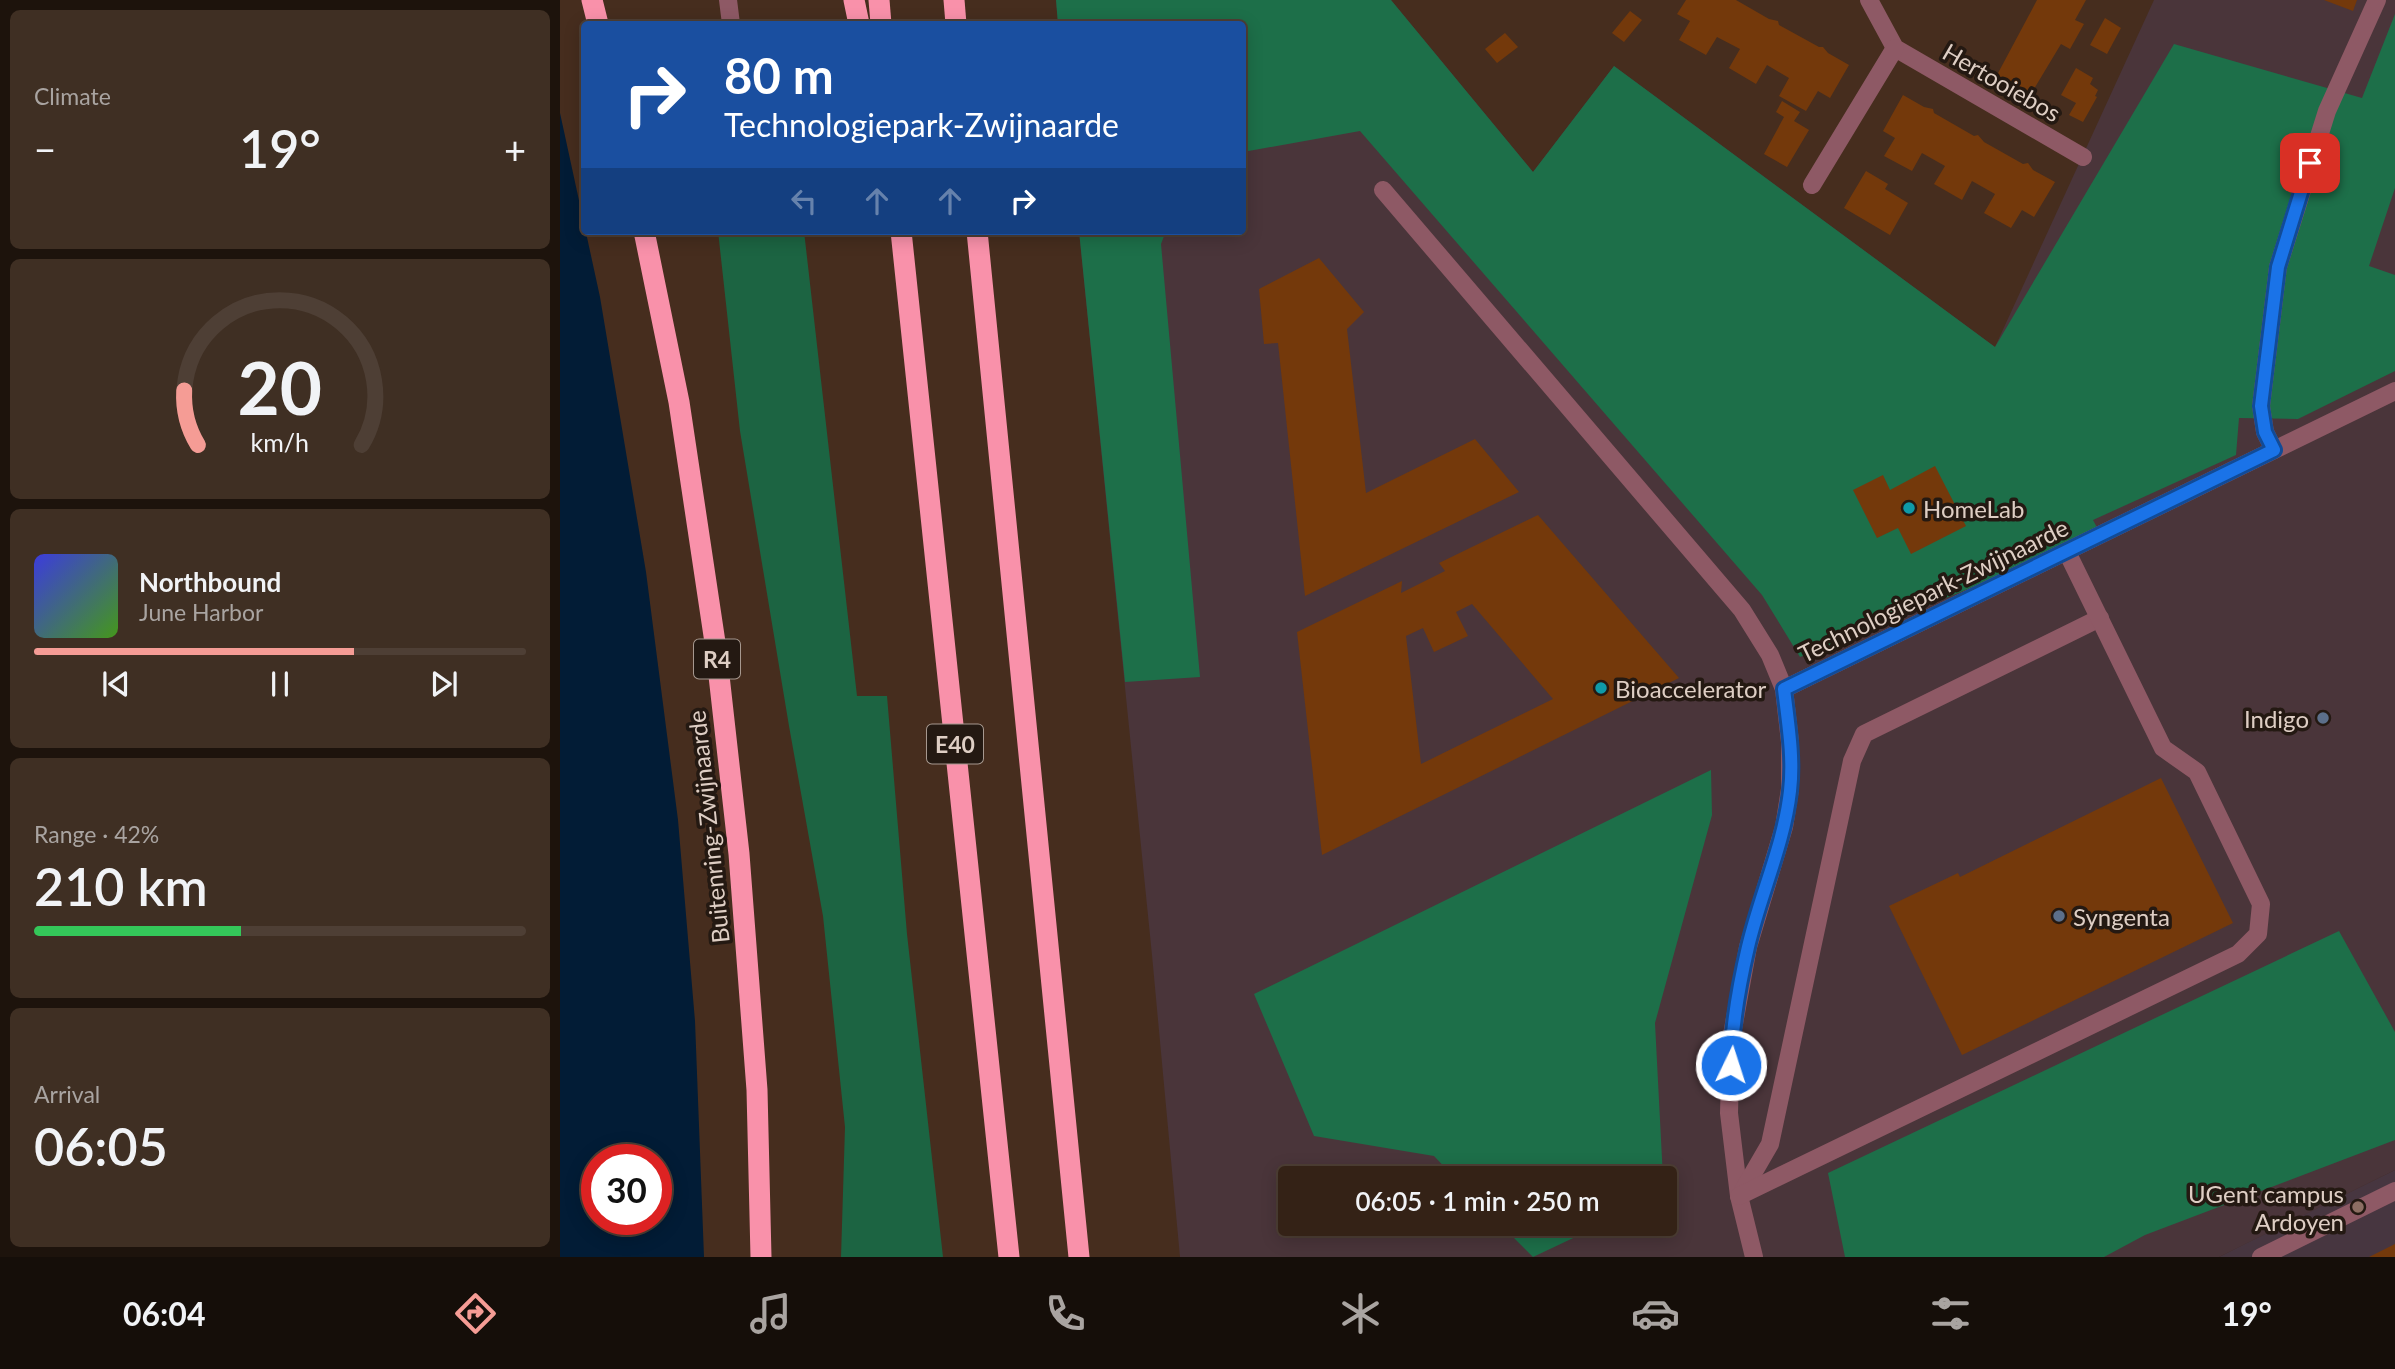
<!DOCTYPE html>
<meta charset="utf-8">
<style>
:root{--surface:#342216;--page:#3f2f23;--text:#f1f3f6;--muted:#a9a4a1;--line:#4e3f35;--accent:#f59c95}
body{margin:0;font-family:Lato,sans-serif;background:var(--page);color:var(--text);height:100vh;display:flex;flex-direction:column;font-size:26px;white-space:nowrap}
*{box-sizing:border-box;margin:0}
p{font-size:23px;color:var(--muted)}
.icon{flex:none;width:38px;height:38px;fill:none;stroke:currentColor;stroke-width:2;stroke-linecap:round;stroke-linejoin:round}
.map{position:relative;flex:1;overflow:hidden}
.panel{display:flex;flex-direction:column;gap:10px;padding:10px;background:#1d130c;width:560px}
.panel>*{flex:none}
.hud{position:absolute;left:21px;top:21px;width:665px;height:214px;border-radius:7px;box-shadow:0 4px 18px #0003,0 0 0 2px var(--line);background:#1a4fa0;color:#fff;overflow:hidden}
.speed{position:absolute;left:21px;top:1144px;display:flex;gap:14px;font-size:35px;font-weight:700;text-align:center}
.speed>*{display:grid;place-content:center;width:91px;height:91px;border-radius:50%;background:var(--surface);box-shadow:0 4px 18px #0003,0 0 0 2px var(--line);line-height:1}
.speed .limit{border:10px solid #d22;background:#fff;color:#111}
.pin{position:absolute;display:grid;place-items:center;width:60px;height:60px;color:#fff;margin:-30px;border-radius:14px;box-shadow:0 4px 10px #0006}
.me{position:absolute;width:77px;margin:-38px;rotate:4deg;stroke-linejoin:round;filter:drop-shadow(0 0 5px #0008)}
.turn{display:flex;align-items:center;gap:24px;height:147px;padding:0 28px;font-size:32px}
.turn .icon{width:91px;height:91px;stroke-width:2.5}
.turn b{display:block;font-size:49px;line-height:60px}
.lanes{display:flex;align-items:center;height:66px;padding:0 28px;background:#0003;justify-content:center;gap:35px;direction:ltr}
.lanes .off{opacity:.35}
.big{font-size:52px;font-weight:600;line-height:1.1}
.panel .widget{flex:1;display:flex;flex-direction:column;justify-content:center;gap:10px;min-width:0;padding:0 24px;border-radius:10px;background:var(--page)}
.panel .dial{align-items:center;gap:0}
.dial svg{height:182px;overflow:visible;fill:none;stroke:var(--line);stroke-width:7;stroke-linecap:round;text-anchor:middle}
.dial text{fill:var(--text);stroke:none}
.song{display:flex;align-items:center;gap:21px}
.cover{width:84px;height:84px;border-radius:10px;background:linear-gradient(135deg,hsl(240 70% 55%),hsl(100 70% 35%))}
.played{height:7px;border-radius:4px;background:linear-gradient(90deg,var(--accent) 65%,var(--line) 65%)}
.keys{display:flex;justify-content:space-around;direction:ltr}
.heat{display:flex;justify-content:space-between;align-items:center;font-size:38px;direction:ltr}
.charge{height:10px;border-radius:5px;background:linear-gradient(90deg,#34c759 42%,var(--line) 0)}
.trip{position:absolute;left:718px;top:1166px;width:399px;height:70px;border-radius:7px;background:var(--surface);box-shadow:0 4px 18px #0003,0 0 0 2px var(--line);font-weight:600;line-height:70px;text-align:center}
.tabs{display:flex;height:112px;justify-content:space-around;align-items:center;background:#150e09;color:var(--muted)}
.tabs .icon{width:49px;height:49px}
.tabs .active{color:var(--accent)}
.tabs b{font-size:32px;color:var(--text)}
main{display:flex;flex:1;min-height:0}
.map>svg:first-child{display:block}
.industrial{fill:#4a353a;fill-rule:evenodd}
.education{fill:#473640}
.green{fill:#1c6442}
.forest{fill:#1d6f49}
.water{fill:#021c36;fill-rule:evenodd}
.building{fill:#74390b;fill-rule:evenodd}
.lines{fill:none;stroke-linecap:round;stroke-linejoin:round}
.minor{stroke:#8e5965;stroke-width:18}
.highway{stroke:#f991aa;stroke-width:21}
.route-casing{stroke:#114b97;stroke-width:18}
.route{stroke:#1a73e8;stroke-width:12}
.culture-dot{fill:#0f9aa8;stroke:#241912;stroke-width:2.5}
.service-dot{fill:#5c6f8a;stroke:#241912;stroke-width:2.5}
.education-dot{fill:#8d6e63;stroke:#241912;stroke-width:2.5}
.labels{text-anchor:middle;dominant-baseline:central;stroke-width:7;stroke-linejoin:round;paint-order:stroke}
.shield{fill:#241912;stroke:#a6988f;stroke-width:2}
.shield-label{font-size:23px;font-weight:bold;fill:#decec4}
.street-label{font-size:24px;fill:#decec4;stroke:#241912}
.poi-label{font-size:24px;fill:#decec4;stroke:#241912;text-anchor:start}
</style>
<main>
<section class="panel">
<div class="widget"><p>Climate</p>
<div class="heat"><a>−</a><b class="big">19°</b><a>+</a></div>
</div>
<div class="widget dial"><svg viewBox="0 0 100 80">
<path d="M14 69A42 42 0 1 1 86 69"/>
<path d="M14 69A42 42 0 0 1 8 45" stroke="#f59c95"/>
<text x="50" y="56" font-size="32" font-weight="700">20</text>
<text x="50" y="72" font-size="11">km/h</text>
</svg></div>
<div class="widget">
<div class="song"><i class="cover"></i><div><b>Northbound</b><p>June Harbor</p></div></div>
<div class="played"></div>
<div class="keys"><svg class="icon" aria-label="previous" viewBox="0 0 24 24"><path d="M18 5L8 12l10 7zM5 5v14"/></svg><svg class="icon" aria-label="pause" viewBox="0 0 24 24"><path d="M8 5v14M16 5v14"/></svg><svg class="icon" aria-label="next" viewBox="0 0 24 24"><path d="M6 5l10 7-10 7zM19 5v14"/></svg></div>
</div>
<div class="widget"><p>Range · 42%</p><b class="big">210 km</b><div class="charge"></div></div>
<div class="widget"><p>Arrival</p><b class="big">06:05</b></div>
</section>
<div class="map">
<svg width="1835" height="1257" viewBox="0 0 1835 1257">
<rect width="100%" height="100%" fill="#462d1e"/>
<path class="industrial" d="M496,0H831L973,172L1054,66L1435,347L1594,0H1835V1170L1659,1257H620L592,955L519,231H682V24H498ZM730,1178H1104V1223H730Z"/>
<polygon class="education" points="1835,1170 1835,1257 1659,1257 1685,1244"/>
<polygon class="green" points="158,231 244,231 297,696 327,696 347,934 383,1257 281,1257 285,1127 263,916 229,726 180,431"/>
<g class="forest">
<polygon points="496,0 831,0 973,172 1054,66 1435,347 1614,44 1802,98 1835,14 1835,188 1809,266 1835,275 1835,371 1738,419 1679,418 1676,455 1533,520 1541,535 1240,657 1202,595 800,131 683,152 682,24 498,24"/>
<polygon points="519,231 606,231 601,244 640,677 565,682"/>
<polygon points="1151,770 1152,815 1095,1023 1103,1178 895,1178 874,1156 754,1136 694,994"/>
<polygon points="1779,931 1835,1032 1835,1140 1585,1235 1544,1257 1285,1257 1268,1173"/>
<polygon points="939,1223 1045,1223 973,1257"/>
</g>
<path class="water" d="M0,113L40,297L86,572L118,820L135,1021L144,1257H0ZM37,1160H96V1220H37Z"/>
<g class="building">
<polygon points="1126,0 1176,0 1209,19 1218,21 1219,25 1259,47 1263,47 1268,53 1289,65 1270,98 1258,91 1246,111 1219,96 1229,78 1207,65 1196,84 1169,68 1180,49 1157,37 1146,55 1119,40 1130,21 1117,14"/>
<polygon points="1477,0 1526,0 1515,20 1524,24 1510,49 1501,44 1471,94 1437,75"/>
<polygon points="1764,0 1797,0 1793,11"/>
<polygon points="1070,11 1082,20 1064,42 1052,33"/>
<polygon points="1545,18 1561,28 1547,54 1530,45"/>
<polygon points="945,33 958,47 937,63 925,49"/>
<polygon points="1516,68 1533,78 1530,84 1538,90 1535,96 1537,97 1523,122 1509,115 1516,103 1501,95"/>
<polygon points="1343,95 1364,107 1373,109 1374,113 1414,136 1418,135 1424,142 1463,164 1468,163 1473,170 1495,182 1474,217 1462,210 1451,228 1424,213 1435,194 1412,181 1402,200 1374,184 1385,166 1362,153 1352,171 1324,156 1335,138 1323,131"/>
<polygon points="1222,101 1240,112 1234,121 1249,130 1227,167 1204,154 1224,117 1216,112"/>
<polygon points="1306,171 1328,184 1325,189 1348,203 1330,235 1284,208"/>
<polygon points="759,258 804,312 787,329 806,493 915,439 959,492 745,596 718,343 704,344 699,289"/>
<polygon points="1375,466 1406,526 1351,554 1338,528 1317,538 1293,490 1323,475 1330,490"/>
<path d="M978,515L1119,678L762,855L737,632L842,581L841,593L885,571L879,563ZM912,604L993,699L861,764L846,636L863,628L874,652L908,636L896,612Z"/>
<polygon points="1601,778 1673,923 1402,1055 1329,906 1398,873 1400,877"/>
<polygon points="1835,1244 1835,1257 1809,1257"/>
</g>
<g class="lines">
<g class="minor">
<polyline points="168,0 171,24"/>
<polyline points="1309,0 1335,48 1523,157"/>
<polyline points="1252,185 1335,48"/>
<polyline points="823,190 1182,610 1210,655 1224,689 1230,742 1230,789 1224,827 1188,947 1171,1040 1169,1113 1179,1196 1194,1257"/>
<polyline points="1714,450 1705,432 1701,406 1718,267 1767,111 1817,0"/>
<polyline points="1224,689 1835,391"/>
<polyline points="1181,1194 1210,1144 1292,761 1304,734 1540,618"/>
<polyline points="1179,1196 1678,954 1698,934 1701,904 1637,772 1603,748 1507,552"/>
<polyline points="1701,1257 1835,1191"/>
</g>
<g class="highway">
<polyline points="32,0 38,24"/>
<polyline points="294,0 299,24"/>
<polyline points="319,0 321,24"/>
<polyline points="394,0 396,24"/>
<polyline points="84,231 119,402 156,649 179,854 197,1090 201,1257"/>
<polyline points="341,231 449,1257"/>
<polyline points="417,231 519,1257"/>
</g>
</g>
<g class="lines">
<g class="route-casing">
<path id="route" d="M1171,1065C1172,1026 1179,985 1188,947C1200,895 1224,845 1230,791C1234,758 1228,723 1224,689L1714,450L1705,432L1701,406L1718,267L1750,163"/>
</g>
<use href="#route" class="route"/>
</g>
<g class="culture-dot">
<circle cx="1349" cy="508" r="7"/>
<circle cx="1041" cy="688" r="7"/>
</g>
<g class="service-dot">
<circle cx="1763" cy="718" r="7"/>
<circle cx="1499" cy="916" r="7"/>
</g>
<circle class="education-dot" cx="1798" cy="1207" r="7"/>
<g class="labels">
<g class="shield">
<rect x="134" y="639.5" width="46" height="39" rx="5"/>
<rect x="367" y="724.5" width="56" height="39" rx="5"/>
</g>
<g class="shield-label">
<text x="157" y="659">R4</text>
<text x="395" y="744">E40</text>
</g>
<g class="street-label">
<text transform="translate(1442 82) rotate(30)">Hertooiebos</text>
<text transform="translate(1373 590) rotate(-26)">Technologiepark-Zwijnaarde</text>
<text transform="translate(148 827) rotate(-96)">Buitenring-Zwijnaarde</text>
</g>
<g class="poi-label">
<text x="1363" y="508">HomeLab</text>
<text x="1055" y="688">Bioaccelerator</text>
<text x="1749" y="718" text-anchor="end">Indigo</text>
<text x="1513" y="916">Syngenta</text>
<text x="1784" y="1193" text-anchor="end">UGent campus<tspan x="1784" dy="28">Ardoyen</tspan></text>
</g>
</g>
</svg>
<div class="speed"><div class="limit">30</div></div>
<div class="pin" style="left:1750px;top:163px;background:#d93025"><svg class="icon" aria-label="arrive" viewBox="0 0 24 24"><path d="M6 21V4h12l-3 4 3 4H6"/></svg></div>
<svg class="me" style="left:1171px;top:1065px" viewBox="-20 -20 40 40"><circle r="17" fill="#1a73e8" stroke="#fff" stroke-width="3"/><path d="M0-11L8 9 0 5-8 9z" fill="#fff"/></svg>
<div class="trip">06:05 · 1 min · 250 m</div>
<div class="hud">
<div class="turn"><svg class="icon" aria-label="right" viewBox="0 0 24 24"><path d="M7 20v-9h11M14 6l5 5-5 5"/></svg><div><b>80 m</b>Technologiepark-Zwijnaarde</div></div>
<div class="lanes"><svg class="icon off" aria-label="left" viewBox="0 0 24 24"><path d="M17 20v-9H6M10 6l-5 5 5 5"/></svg><svg class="icon off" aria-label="ahead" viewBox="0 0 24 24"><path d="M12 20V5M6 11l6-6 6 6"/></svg><svg class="icon off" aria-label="ahead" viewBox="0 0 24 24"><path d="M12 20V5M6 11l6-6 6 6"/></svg><svg class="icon" aria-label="right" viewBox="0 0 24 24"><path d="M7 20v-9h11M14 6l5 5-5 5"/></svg></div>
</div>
</div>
</main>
<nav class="tabs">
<b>06:04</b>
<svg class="icon active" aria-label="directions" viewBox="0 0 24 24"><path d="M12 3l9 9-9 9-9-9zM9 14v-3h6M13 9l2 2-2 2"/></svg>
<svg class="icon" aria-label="music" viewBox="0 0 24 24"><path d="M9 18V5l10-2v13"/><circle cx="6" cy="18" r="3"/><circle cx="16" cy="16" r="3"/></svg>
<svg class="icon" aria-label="phone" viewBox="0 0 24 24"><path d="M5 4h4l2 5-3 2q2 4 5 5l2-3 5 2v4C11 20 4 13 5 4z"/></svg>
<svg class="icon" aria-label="climate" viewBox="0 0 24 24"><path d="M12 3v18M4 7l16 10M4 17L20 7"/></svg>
<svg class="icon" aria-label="car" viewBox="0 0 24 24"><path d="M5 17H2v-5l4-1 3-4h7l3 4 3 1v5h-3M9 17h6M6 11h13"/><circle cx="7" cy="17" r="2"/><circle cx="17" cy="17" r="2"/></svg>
<svg class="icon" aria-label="filters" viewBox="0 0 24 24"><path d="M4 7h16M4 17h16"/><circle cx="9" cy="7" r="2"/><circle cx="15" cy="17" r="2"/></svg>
<b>19°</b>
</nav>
